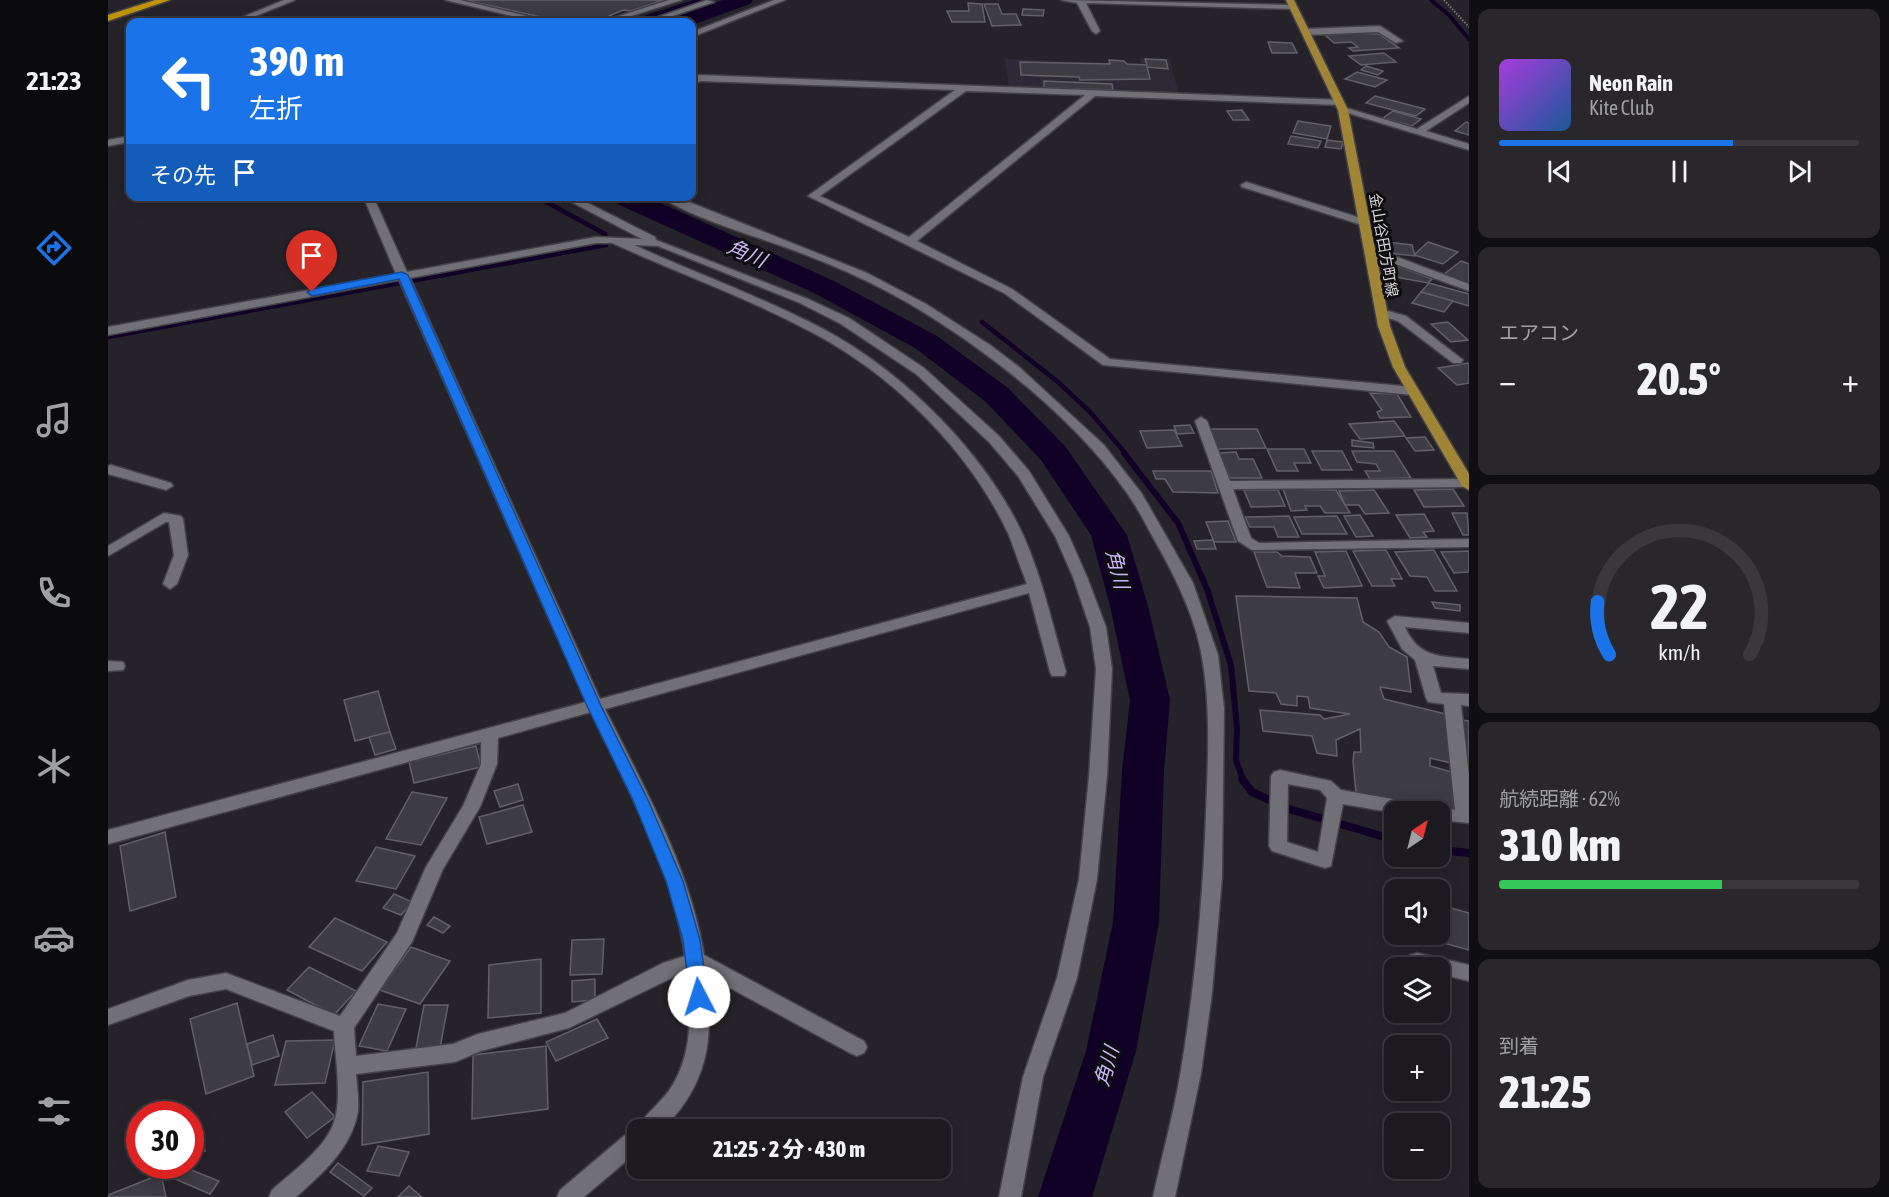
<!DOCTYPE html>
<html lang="ja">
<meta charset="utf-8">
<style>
:root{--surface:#1c1a1f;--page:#29272c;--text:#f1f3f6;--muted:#a0a1a4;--line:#3a383d;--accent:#1a73e8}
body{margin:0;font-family:"Asap Condensed","Noto Sans JP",sans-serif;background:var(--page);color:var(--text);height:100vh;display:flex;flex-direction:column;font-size:22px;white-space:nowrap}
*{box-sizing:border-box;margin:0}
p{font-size:20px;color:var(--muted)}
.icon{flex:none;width:33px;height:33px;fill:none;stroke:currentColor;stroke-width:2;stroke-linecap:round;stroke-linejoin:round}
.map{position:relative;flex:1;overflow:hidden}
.sheet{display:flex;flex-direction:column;gap:9px;padding:9px;background:#0f0e11;width:420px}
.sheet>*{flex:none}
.guide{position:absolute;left:18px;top:18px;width:570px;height:183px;border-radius:12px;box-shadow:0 3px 15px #0003,0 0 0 2px var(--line);background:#1a73e8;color:#fff;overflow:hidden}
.needle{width:39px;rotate:35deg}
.tools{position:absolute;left:1276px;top:801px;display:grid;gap:12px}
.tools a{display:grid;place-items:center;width:66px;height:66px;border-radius:12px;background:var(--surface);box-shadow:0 3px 15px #0003,0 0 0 2px var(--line);font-size:30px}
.speed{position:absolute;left:18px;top:1101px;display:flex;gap:12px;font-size:30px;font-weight:700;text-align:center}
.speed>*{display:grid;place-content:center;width:78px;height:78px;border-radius:50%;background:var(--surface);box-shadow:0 3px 15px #0003,0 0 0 2px var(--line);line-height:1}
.speed .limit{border:9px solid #d22;background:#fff;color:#111}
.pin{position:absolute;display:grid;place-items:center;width:51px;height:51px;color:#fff;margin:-62px -26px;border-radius:50% 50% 50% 0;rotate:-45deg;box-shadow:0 0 6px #0007}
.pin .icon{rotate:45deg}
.me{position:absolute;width:66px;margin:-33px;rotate:355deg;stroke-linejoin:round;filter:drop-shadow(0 0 4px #0008)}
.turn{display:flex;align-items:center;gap:21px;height:126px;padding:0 24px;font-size:27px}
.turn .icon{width:78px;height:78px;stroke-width:2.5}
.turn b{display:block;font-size:42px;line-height:51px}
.then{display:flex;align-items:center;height:57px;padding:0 24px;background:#0003;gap:12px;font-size:22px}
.big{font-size:45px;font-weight:800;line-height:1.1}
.sheet .tile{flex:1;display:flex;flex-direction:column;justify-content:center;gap:9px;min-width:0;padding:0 21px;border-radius:12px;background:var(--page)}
.sheet .dial{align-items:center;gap:0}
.dial svg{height:156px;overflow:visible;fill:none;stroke:var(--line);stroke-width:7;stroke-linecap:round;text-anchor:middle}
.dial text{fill:var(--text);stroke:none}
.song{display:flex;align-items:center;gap:18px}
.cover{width:72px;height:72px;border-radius:9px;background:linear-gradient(135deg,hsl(280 70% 55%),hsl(210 70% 35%))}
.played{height:6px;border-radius:3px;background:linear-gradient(90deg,var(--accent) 65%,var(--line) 65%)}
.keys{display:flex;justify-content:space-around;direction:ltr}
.heat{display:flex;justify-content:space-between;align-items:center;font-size:33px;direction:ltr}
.charge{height:9px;border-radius:4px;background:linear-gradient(90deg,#34c759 62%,var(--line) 0)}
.trip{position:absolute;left:519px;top:1119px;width:324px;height:60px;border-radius:12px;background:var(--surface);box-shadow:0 3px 15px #0003,0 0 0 2px var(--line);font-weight:800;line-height:60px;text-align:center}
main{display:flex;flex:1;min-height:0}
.tabs{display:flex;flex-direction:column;width:108px;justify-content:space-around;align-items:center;background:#0b0a0c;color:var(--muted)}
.tabs .icon{width:42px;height:42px}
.tabs .selected{color:var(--accent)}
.tabs b{font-size:27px;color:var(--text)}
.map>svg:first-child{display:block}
.built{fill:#2d2a36}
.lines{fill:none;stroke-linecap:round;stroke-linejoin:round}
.stream-far3{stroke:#110126;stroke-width:4}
.stream-far2{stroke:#110126;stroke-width:4.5}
.stream-far1{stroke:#110126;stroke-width:6}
.stream{stroke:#110126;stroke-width:8}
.river{fill:#110126;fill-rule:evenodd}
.building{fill:#3e3c43;stroke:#626067;stroke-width:1.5}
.minor-casing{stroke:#434146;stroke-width:3}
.major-casing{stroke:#434146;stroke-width:3}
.highway-casing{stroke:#434146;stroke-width:3}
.path{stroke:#76757a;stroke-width:2;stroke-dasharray:1.5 1.5;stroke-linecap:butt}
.minor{fill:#727077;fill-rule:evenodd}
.major{fill:#a08536;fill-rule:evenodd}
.highway{fill:#be930a;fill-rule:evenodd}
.route{fill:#1a73e8;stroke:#114b97;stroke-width:1.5}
.labels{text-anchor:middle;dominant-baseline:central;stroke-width:6;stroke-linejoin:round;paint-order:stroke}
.far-street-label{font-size:15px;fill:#d8d7db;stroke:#0e0d10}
.water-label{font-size:20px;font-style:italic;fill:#cab6f8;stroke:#0e0d10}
</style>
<main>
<nav class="tabs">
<b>21:23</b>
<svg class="icon selected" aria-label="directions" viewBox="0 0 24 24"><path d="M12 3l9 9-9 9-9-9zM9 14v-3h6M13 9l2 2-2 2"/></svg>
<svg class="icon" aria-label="music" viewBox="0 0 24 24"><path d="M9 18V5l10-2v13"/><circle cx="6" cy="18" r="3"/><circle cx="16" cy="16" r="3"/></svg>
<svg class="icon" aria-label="phone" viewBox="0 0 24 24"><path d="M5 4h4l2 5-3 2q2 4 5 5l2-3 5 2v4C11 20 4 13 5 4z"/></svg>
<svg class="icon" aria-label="climate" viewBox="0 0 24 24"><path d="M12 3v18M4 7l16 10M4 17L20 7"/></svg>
<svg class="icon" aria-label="car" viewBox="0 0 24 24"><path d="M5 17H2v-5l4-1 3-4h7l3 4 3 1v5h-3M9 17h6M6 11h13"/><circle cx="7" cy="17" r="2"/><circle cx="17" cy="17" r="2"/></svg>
<svg class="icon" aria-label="filters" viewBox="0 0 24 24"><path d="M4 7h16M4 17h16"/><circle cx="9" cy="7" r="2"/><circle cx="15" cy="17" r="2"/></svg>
</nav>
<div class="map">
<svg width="1361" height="1197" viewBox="0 0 1361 1197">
<rect width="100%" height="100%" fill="#252329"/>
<polygon class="built" points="1032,58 1061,58 1071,94 901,88 897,59 1033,64"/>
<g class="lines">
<g class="stream-far3">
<polyline points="1323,0 1341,15 1361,39"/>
<polyline points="524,22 592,0"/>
<polyline points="427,196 434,200"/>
</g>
<g class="stream-far2">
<polyline points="874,322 950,382 982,412 1018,454"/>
<polyline points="0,337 498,245 497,234 431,198"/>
</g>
<polyline class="stream-far1" points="1016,453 1070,523 1099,589 1123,665 1129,728 1128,760 1135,780"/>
<g class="stream">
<polyline points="1134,779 1144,792 1181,809 1287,840"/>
<polyline points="1332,850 1361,853"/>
</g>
<g class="river">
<polygon points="615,0 645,0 642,4 584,25 584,22 562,22 565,18"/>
<polygon points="501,196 537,196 726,281 829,336 900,388 957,446 1019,535 1040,606 1062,700 1056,771 1051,922 1028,1051 984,1197 930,1197 978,1051 1005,922 1014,771 1022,700 1002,606 983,535 933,460 878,402 807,348 706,293 505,202"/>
</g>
</g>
<g class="building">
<polygon points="356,0 556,0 523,11 515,10 492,20 470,22 456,22"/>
<polygon points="860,3 874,4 877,22 844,22 839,11 861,11"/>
<polygon points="876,4 890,4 894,14 908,14 913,25 884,26"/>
<polygon points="915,9 936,10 935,16 914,15"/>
<polygon points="1251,33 1271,34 1291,48 1245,51 1241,48 1250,47 1243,42 1226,43 1217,35"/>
<polygon points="1160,42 1184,43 1189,53 1164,53"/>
<polygon points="1276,53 1288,62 1253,65 1241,56"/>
<polygon points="1037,59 1058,60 1060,69 1039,67 1042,79 972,80 971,77 913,75 912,62 1002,64 1001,60 1016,61 1019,64 1039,65"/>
<polygon points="1258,66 1275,71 1270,75 1253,70"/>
<polygon points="1249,72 1279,80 1267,87 1237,79"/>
<polygon points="936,81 1004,84 1005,90 936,88"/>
<polygon points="1267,96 1317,109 1308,116 1258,103"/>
<polygon points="1134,110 1141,120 1125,120 1119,111"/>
<polygon points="1285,111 1313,119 1304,126 1275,118"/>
<polygon points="1190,121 1223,126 1219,139 1185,133"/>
<polygon points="1358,122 1361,123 1361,135 1347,131"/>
<polygon points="1183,136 1213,141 1210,148 1180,144"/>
<polygon points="1219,140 1235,142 1233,149 1217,147"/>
<polygon points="1270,241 1304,245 1307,256 1272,252"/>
<polygon points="1320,242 1350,252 1335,264 1306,255"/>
<polygon points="1353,261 1361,264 1361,284 1335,275"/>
<polygon points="1274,263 1285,264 1324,279 1320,283 1277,275"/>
<polygon points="1321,283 1361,294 1361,306 1313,292"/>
<polygon points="1313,292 1345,301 1336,312 1304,303"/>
<polygon points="1340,322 1360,340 1343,342 1323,324"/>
<polygon points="1361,363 1361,383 1349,385 1330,368"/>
<polygon points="1262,393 1289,394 1303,417 1272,418 1269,412 1274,410"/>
<polygon points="1286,421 1297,436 1252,439 1241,424"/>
<polygon points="1082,425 1086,433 1069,434 1066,426"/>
<polygon points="1102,429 1149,429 1158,448 1110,449"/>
<polygon points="1066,430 1074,446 1039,448 1032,431"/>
<polygon points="1317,437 1326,450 1307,451 1298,438"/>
<polygon points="1244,440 1265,443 1266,448 1244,446"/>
<polygon points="1159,449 1196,449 1203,463 1186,463 1190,471 1169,471"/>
<polygon points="1204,451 1234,451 1244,470 1214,470"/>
<polygon points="1244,451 1286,451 1303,478 1262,479 1257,471 1272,471 1268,464 1249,462"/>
<polygon points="1128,452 1131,459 1145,459 1154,478 1122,478 1111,453"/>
<polygon points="1045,471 1103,471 1110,493 1065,492 1057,479 1048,479"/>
<polygon points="1175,489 1228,490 1242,513 1217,513 1212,506 1197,506 1199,510 1183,511"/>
<polygon points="1345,489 1356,506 1316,507 1306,490"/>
<polygon points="1136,490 1170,490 1177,506 1143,507"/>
<polygon points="1266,490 1281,513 1257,514 1251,505 1237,505 1231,491"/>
<polygon points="1344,513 1359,513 1361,535 1355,535"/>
<polygon points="1316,514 1326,531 1315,532 1319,537 1302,538 1288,515"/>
<polygon points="1252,515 1265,536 1248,537 1236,516"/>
<polygon points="1181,516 1191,537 1170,537 1166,527 1142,527 1137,517"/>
<polygon points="1229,516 1239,534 1194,534 1186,517"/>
<polygon points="1120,521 1128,542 1106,542 1098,522"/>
<polygon points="1105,540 1108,549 1089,549 1086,541"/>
<polygon points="1278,550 1294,579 1283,579 1287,586 1264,586 1245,551"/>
<polygon points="1326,550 1349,591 1327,591 1319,577 1302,576 1287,552"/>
<polygon points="1238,551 1254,586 1216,588 1210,576 1217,576 1207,552"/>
<polygon points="1361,551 1361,572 1346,573 1333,552"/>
<polygon points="1146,552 1169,552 1174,556 1202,557 1209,573 1187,573 1192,588 1159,587"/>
<polygon points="1128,596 1249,598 1255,622 1271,632 1281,647 1299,657 1303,692 1272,687 1276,699 1342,715 1343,763 1322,758 1322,766 1344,772 1346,813 1248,793 1245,761 1246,752 1253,752 1252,729 1228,740 1229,756 1209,753 1204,736 1155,731 1152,710 1212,715 1216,719 1242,714 1202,708 1200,697 1189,696 1189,706 1173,704 1168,693 1141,691"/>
<polygon points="1324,602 1352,605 1352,611 1327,608"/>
<polygon points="270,691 282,732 247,741 236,700"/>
<polygon points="1353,720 1361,721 1361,768 1357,767"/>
<polygon points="282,732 288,749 267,755 261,737"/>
<polygon points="368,746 373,767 306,783 301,762"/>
<polygon points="410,784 415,800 392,807 386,791"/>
<polygon points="304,792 339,798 313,845 278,839"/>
<polygon points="415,805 424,832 379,844 371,817"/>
<polygon points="57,832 68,897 22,911 12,846"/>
<polygon points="268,847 307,856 288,889 248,881"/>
<polygon points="286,894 304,902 293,915 275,908"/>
<polygon points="1332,905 1361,913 1361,950 1310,936 1332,934"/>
<polygon points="326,917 342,926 335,933 319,925"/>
<polygon points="227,918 279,942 254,971 201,947"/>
<polygon points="496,939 494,974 462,975 464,940"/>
<polygon points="303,947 342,961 312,1004 272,990"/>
<polygon points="433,959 433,1013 380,1018 381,965"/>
<polygon points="201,967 248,991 226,1015 179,990"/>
<polygon points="487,979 487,1000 464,1002 464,981"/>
<polygon points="129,1003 146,1076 98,1094 82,1019"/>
<polygon points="270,1004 298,1009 279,1051 251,1046"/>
<polygon points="316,1005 340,1005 332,1048 308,1048"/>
<polygon points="489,1019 500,1038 448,1061 438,1042"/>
<polygon points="165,1035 171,1056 144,1065 139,1044"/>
<polygon points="227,1040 217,1083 167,1085 178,1041"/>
<polygon points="438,1046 440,1109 364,1119 365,1055"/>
<polygon points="320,1072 321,1134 254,1145 255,1082"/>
<polygon points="204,1092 227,1117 199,1138 177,1112"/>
<polygon points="91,1124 97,1151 82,1156 82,1127"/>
<polygon points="270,1146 301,1152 291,1176 259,1171"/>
<polygon points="230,1163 264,1188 256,1196 222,1172"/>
<polygon points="76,1167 111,1181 102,1194 67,1179"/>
<polygon points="53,1174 58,1197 0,1197 0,1195"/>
<polygon points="301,1186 314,1197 290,1197"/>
</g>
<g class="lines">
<g class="minor-casing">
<g id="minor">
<polygon points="176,0 187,0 133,22 123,22"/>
<polygon points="337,0 352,0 443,22 430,22"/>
<polygon points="561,0 574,0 504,22 493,22"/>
<polygon points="599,0 606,2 547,22 536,22"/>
<polygon points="666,0 677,0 584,37 584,32"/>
<polygon points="953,0 1184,5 1188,7 1184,9 978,3 992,31 988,34 984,31 969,3"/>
<polygon points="1272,26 1295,41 1288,43 1270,32 1197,35 1193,32 1197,29"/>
<path d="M591,75L1234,100L1236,102L1231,105L987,96L809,241L904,289L1002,359L1305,387L1311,391L1305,395L995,365L896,293L700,196L847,90L593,81L584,85V79ZM858,91L977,95L801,237L712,196Z"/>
<polygon points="1361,96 1361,103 1318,131 1361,144 1361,150 1230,110 1235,107 1309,129"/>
<polygon points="22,136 22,142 0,146 0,140"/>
<polygon points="1138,182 1262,221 1263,223 1258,226 1254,225 1134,187 1133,185"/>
<path d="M255,196H265L299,272L488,237L534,239L452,196H466L547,237L548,240L700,299L741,318L816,368L891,436L921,471L961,536L979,577L998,627L1004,669L999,776L989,879L969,978L935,1077L913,1197H891L915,1077L949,978L971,879L981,776L988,669L982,627L965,577L947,536L910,476L881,442L808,374L733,324L692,303L550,246L526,245C589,274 655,297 717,330C797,373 878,454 916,537C935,580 945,627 958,672L956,676H944L942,672L921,593L497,709C536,787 582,868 596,955L756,1041L759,1047L756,1053L749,1056L742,1053L598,975C606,1038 601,1083 554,1130H530V1151L476,1197H449L452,1190L523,1130L530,1128C536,1115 551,1104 560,1092C586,1055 583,1014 578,971L461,1028L373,1051L347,1062L248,1074C249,1086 251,1099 250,1111C244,1148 214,1174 188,1197H161L164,1190C185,1171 214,1151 225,1125C235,1100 227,1058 226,1031L118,989L81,996L0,1025V1009L80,980L118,973L232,1016L289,933L318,867L355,806L373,764V742L0,844V830L478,702L291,280L0,335V327L288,274ZM488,243H504C572,274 643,299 709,335C788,378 861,451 900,533C907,550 912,567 919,584L492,699L302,278ZM483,712C520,789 565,870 577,956L555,963L457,1013L370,1034L345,1044L248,1056L246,1028L304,942L335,869L372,807L389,764L390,738Z"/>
<path d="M551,196H566L759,273L818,304L882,345L911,367L996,445L1034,494L1085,583L1110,655L1116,708L1114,877L1104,993L1093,1073L1067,1197H1045C1054,1155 1066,1113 1073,1070C1087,985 1095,899 1098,813C1100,761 1103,709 1094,657C1088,621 1070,582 1052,550C1041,531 1032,511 1019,493C968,420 888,357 812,310C768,283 719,262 671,245C634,232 583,217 551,196Z"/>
<polygon points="1264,252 1289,257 1361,284 1361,291 1282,262 1260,257 1260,253"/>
<polygon points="1273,309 1298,316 1355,360 1353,363 1345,363 1290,321 1269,315 1269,311"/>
<polygon points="1093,417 1099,421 1122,481 1361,479 1361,487 1359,487 1125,489 1143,538 1151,543 1361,539 1361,547 1144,550 1130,541 1087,421"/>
<polygon points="3,465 63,483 65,486 58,490 0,474 0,466"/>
<polygon points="56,513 73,516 75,519 80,555 69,584 62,589 55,584 66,555 61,522 58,522 0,556 0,546"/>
<path d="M1287,616L1361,623V633L1297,627C1311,658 1331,656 1361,659V669L1325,666L1333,693L1361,694V706L1353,705L1361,775V823L1332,820V812L1287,813L1235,804L1223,866L1217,868L1164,851L1161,846L1163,776L1166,772L1172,770L1223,781L1233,790L1347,810L1336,704L1320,702L1318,698L1307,660L1294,649L1279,621ZM1180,784L1212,790L1219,798L1210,852L1179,842Z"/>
<polygon points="0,661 15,662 17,666 15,670 0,671"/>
<polygon points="1309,953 1361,965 1361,981 1332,974 1332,968 1302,967 1299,961 1302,955"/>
</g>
</g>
<g class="major-casing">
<polygon id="major" points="1178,0 1186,0 1240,110 1282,326 1297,367 1361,474 1361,490 1354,486 1285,367 1270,326 1230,110"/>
</g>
<g class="highway-casing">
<polygon id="highway" points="47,0 62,0 0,21 0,15"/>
</g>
<polyline class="path" points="1336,0 1361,27"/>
<use href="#minor" class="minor"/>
<use href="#major" class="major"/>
<use href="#highway" class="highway"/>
</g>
<polygon class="route" points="294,272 300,275 493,706 540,800 575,881 592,940 600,997 597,1002 591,1004 585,1002 582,997 575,940 558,881 525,800 479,706 291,279 204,296 199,292 204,289"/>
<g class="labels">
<g class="far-street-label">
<text transform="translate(1276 245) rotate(80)">金山谷田方町線</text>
</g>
<g class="water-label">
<text transform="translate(639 253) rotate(24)">角川</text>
<text transform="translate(1010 569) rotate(76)">角川</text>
<text transform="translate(998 1066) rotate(-74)">角川</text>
</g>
</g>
</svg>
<div class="tools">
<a><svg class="needle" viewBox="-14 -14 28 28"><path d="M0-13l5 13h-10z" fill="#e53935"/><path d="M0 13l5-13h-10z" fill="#a0a1a4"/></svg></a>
<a><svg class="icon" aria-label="sound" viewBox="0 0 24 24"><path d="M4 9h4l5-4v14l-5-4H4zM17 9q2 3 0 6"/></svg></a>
<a><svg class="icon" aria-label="layers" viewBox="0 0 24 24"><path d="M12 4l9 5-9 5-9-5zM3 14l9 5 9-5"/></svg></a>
<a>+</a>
<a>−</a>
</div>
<div class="speed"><div class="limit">30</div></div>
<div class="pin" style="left:204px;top:292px;background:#d93025"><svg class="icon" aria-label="arrive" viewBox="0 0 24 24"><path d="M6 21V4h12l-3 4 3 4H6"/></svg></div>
<svg class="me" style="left:591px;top:997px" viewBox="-20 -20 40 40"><circle r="19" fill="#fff"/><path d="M0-13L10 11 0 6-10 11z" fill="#1a73e8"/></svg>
<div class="trip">21:25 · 2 分 · 430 m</div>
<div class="guide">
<div class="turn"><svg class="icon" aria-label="left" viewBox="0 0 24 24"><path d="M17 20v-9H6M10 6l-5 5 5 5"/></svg><div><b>390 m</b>左折</div></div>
<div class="then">その先<svg class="icon" aria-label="arrive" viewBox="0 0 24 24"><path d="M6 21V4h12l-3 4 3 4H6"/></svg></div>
</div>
</div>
<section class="sheet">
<div class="tile">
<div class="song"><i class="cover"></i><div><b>Neon Rain</b><p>Kite Club</p></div></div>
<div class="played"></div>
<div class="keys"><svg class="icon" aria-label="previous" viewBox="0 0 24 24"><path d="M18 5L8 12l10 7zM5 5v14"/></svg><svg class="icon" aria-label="pause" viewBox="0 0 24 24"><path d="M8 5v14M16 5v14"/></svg><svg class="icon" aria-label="next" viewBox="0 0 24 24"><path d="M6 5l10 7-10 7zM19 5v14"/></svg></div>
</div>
<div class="tile"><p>エアコン</p>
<div class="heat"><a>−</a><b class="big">20.5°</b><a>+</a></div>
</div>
<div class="tile dial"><svg viewBox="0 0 100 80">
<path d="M14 69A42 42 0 1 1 86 69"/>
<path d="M14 69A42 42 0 0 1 8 42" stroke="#1a73e8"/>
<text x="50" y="56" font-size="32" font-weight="700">22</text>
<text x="50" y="72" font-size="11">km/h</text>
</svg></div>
<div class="tile"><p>航続距離 · 62%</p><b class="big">310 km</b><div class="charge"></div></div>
<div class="tile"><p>到着</p><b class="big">21:25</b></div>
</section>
</main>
